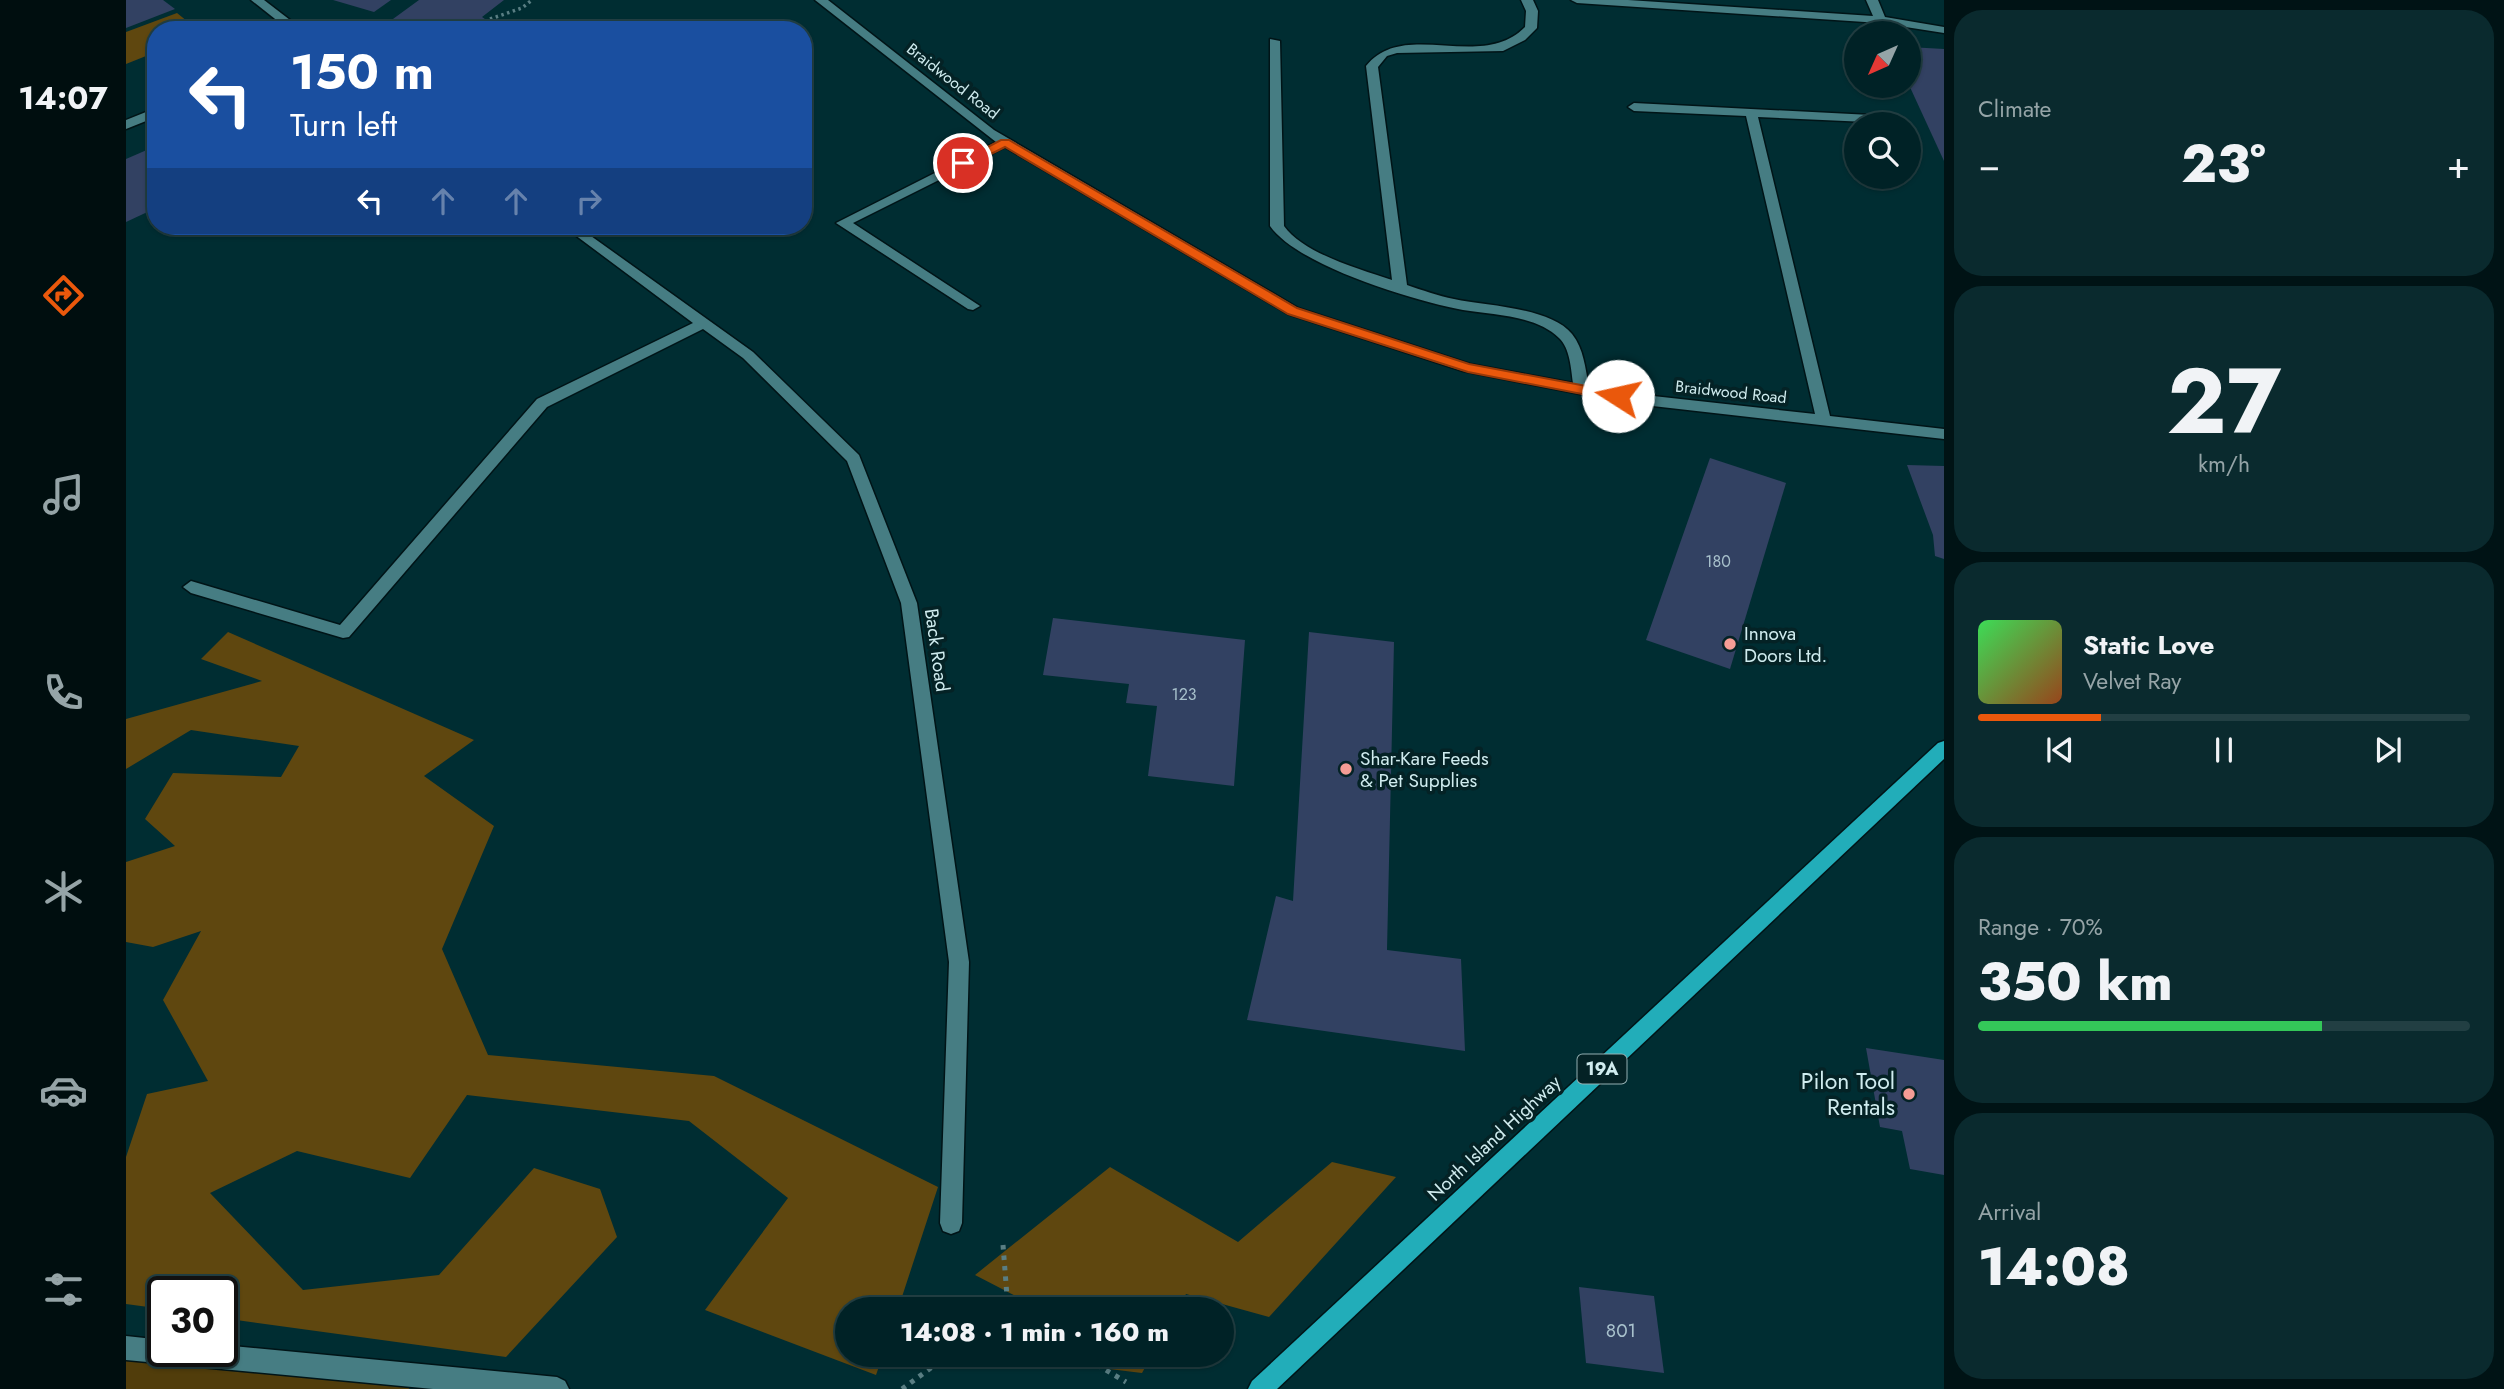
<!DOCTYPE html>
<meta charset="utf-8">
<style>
:root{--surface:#002226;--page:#0a2a2e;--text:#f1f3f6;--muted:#95a4a7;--line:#223f43;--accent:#ea580c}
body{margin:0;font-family:Jost,sans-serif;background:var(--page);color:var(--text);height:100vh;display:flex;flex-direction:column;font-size:26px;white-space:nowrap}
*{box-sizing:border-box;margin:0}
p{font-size:23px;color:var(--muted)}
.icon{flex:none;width:38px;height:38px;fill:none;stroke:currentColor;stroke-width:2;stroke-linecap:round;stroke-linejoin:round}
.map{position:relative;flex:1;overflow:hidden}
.sheet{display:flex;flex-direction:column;gap:10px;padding:10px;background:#001315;width:560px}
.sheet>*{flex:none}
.top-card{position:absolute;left:21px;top:21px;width:665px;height:214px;border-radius:28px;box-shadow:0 2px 5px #0004,0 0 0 2px var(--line);background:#1a4fa0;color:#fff;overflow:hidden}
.needle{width:46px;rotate:225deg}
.buttons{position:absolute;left:1718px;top:21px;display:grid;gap:14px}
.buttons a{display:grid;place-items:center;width:77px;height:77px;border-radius:50%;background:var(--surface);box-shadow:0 2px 5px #0004,0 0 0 2px var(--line);font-size:35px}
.speed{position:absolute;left:21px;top:1276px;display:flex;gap:14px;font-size:35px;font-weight:700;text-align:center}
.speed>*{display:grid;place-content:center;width:91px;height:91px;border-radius:50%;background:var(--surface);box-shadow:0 2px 5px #0004,0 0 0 2px var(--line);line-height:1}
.speed .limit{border:4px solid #111;border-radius:10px;background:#fff;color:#111}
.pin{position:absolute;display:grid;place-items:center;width:60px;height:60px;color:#fff;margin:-30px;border:4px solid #fff;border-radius:50%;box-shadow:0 2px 7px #0007}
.me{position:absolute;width:77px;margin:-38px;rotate:280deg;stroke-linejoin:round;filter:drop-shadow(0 0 5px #0008)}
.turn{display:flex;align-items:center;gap:24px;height:147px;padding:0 28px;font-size:32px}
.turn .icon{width:91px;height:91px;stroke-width:2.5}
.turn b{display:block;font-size:49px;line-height:60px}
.lanes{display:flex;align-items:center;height:66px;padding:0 28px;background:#0003;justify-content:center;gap:35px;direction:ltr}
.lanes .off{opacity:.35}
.big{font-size:52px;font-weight:800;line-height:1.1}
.sheet .widget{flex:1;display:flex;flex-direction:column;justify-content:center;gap:10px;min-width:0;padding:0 24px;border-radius:28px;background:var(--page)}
.sheet .dial{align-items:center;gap:0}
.dial b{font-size:91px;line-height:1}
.song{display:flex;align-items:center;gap:21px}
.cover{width:84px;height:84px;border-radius:10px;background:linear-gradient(135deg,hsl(130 70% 55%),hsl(20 70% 35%))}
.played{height:7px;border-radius:4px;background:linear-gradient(90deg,var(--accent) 25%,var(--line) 25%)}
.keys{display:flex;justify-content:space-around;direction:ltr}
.heat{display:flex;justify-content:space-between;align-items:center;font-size:38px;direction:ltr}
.charge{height:10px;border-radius:5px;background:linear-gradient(90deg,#34c759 70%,var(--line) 0)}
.trip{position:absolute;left:709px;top:1297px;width:399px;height:70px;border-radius:35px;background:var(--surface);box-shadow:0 2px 5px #0004,0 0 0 2px var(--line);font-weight:800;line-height:70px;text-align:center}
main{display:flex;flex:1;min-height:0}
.dock{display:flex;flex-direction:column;width:126px;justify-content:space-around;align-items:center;background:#000e0f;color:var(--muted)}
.dock .icon{width:49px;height:49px}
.dock .on{color:var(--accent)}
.dock b{font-size:32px;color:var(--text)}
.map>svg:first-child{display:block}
.green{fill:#513d0b}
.forest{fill:#5f470f}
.building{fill:#324162}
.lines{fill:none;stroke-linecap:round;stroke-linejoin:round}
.minor-casing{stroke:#001417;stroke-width:3}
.major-casing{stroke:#001417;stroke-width:3}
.path-far1{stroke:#597e83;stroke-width:3.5;stroke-dasharray:2.5 3.5;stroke-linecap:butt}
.path{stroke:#597e83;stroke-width:5;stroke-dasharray:4.5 6;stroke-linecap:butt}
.minor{fill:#467d83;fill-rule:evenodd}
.major{fill:#22adb9;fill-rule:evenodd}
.route{fill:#ea580c;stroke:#983908;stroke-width:2}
.poi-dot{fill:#f59c95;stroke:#042225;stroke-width:2.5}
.labels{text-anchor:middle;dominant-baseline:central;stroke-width:7;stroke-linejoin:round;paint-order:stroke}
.far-street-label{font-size:16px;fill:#d0ecef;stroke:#042225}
.number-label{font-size:16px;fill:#a8c1cc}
.shield{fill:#042225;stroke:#93afb2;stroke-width:2}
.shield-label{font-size:18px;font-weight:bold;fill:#d0ecef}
.poi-label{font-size:19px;fill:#d0ecef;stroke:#042225;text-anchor:start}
.street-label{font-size:19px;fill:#d0ecef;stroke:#042225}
.near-number-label{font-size:19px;fill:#a8c1cc}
.near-poi-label{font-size:23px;fill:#d0ecef;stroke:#042225;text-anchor:end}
</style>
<main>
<nav class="dock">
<b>14:07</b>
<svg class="icon on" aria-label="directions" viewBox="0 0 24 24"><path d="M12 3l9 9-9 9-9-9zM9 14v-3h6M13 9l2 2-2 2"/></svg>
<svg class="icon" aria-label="music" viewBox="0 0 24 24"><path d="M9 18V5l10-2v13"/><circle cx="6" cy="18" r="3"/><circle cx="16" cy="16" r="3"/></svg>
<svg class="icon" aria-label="phone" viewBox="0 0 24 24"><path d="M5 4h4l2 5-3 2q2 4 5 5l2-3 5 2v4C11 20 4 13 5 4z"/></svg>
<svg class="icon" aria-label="climate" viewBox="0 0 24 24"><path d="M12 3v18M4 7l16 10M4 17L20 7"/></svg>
<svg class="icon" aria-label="car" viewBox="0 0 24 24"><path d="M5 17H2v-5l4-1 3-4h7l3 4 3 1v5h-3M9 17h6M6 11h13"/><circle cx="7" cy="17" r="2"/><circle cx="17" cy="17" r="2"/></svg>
<svg class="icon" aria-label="filters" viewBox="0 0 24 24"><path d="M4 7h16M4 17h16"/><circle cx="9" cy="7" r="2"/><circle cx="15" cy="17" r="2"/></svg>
</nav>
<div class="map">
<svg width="1818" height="1389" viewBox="0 0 1818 1389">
<rect width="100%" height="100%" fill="#002d32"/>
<polygon class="green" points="0,1348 288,1375 283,1389 0,1389"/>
<g class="forest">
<polygon points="51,13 72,30 30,30 30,52 0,64 0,32"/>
<polygon points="102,632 348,740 298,776 368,826 316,949 362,1055 588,1076 812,1187 772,1309 721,1309 721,1354 757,1355 750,1375 579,1310 662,1198 563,1121 341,1095 284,1178 171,1151 84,1193 177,1290 313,1275 408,1168 474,1189 491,1237 380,1357 96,1318 96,1292 37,1292 37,1309 0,1304 0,1157 21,1094 82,1081 37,1000 75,931 27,947 0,942 0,862 49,846 19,819 47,773 155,777 173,746 65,730 0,769 0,719 136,681 75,659"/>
<polygon points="1206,1162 1270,1177 1143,1317 1060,1294 1052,1309 915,1309 849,1275 984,1167 1112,1242"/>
<polygon points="938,1355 1026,1355 1016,1373 942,1364"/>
</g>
<g class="building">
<polygon points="0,0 37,0 49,9 0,28"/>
<polygon points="207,0 265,0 248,12"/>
<polygon points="293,0 378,0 356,17 375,30 260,30 256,27"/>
<polygon points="1783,47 1818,49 1818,161 1783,85"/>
<polygon points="30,146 30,208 0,222 0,159"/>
<polygon points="1584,458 1660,483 1604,669 1520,640"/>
<polygon points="1781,465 1818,466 1818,559 1809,556 1807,535"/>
<polygon points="927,618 1119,640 1108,786 1022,776 1031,706 1000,703 1003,684 917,675"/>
<polygon points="1183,632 1268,642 1261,950 1335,959 1339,1051 1121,1020 1150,896 1167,901"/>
<polygon points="1740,1048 1818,1060 1818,1175 1784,1169 1776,1131 1754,1127"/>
<polygon points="1453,1287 1528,1296 1538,1373 1460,1363"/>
</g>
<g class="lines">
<g class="minor-casing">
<g id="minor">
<polygon points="125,0 138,0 177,30 163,30"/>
<path d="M689,0H702L868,130L1172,308L1344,364L1447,383C1445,369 1444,348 1433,338C1410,315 1367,315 1337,310C1289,301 1172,266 1144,226V39L1154,41L1158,226C1178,254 1234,269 1266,280L1240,66C1278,18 1355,72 1399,27L1400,11L1395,0H1407L1412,11L1411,28L1399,40L1377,51L1271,53L1261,56L1252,67L1281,285C1296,290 1312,296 1328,299C1360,306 1424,307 1446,334C1458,349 1459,368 1463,386L1500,393L1689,414L1620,116L1508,111L1502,107L1508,103L1745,115L1747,118L1741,122L1632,117L1704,416L1818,429V439L1500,403L1337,371L1162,314L879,147L727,223L854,306L847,310L842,309L710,223L870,142Z"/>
<polygon points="1445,0 1502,0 1747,16 1740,0 1752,0 1759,17 1818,27 1818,33 1754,23 1451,3"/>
<polygon points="30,108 30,117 0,129 0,120"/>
<polygon points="437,226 451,226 627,352 733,455 791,603 843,962 836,1223 833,1231 825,1234 817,1231 814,1223 823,962 775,603 721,461 617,358 577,329 421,407 223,637 217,638 65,593 57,587 65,581 214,625 411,399 567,323"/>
<polygon points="0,1336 37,1340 37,1351 96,1351 96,1345 431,1377 439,1381 443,1389 307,1389 0,1360"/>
</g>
</g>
<g class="major-casing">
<polygon id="major" points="1818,741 1818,759 1151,1389 1122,1389 1126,1381 1812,743"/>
</g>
<polyline class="path-far1" points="364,19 396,8 406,0"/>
<g class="path">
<polyline points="877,1245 882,1309"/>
<polyline points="953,1354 1000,1382"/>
<polyline points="776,1389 824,1354"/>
</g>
<use href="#minor" class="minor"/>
<use href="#major" class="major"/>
</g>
<polygon class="route" points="875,140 883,140 1171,308 1343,364 1492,392 1498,396 1492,401 1342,372 1162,314 879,147 841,166 831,163"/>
<g class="poi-dot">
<circle cx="1604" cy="644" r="7"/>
<circle cx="1220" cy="769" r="7"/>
<circle cx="1783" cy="1094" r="7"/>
</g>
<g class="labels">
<g class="far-street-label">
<text transform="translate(827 81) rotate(38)">Braidwood Road</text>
<text transform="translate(1605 392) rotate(6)">Braidwood Road</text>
</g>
<g class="number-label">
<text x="1592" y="561">180</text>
<text x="1058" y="694">123</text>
</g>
<rect class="shield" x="1451.5" y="1054.5" width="49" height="29" rx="5"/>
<g class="shield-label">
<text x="1476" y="1069">19A</text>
</g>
<g class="poi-label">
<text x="1618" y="633">Innova<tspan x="1618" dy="22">Doors Ltd.</tspan></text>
<text x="1234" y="758">Shar-Kare Feeds<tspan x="1234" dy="22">&amp; Pet Supplies</tspan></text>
</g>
<g class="street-label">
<text transform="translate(811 650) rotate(82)">Back Road</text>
<text transform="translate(1368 1138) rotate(-43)">North Island Highway</text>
</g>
<g class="near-number-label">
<text x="1495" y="1330">801</text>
</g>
<g class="near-poi-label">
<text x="1769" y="1081">Pilon Tool<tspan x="1769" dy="26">Rentals</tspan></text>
</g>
</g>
</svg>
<div class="buttons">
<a><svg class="needle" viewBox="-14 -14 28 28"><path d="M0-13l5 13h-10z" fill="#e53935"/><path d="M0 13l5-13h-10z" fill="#95a4a7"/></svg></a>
<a><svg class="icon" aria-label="search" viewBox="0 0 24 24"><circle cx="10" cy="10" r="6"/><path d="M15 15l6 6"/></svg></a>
</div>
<div class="speed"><div class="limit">30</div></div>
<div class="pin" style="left:837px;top:163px;background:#d93025"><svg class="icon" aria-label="arrive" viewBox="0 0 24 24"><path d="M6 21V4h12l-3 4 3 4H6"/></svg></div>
<svg class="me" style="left:1492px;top:396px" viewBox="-20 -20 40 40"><circle r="19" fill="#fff"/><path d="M0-13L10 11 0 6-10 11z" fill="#ea580c"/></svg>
<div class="trip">14:08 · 1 min · 160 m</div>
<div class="top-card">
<div class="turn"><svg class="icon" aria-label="left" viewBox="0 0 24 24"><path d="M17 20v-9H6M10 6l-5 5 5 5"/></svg><div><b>150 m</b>Turn left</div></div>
<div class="lanes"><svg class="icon" aria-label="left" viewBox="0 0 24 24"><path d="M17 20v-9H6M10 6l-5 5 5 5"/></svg><svg class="icon off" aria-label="ahead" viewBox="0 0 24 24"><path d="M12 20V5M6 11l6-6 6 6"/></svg><svg class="icon off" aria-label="ahead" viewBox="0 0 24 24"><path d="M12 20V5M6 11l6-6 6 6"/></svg><svg class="icon off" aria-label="right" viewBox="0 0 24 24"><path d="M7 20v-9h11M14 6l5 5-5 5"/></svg></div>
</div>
</div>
<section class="sheet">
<div class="widget"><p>Climate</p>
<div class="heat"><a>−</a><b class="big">23°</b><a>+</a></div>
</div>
<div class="widget dial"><b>27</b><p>km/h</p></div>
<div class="widget">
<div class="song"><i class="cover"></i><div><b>Static Love</b><p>Velvet Ray</p></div></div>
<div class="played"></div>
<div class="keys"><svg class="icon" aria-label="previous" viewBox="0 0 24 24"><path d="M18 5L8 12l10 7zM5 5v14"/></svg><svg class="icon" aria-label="pause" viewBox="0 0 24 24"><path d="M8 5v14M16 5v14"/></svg><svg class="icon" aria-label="next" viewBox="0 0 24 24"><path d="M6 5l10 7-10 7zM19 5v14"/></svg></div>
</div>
<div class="widget"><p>Range · 70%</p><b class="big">350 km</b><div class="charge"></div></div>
<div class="widget"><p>Arrival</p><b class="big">14:08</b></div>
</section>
</main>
